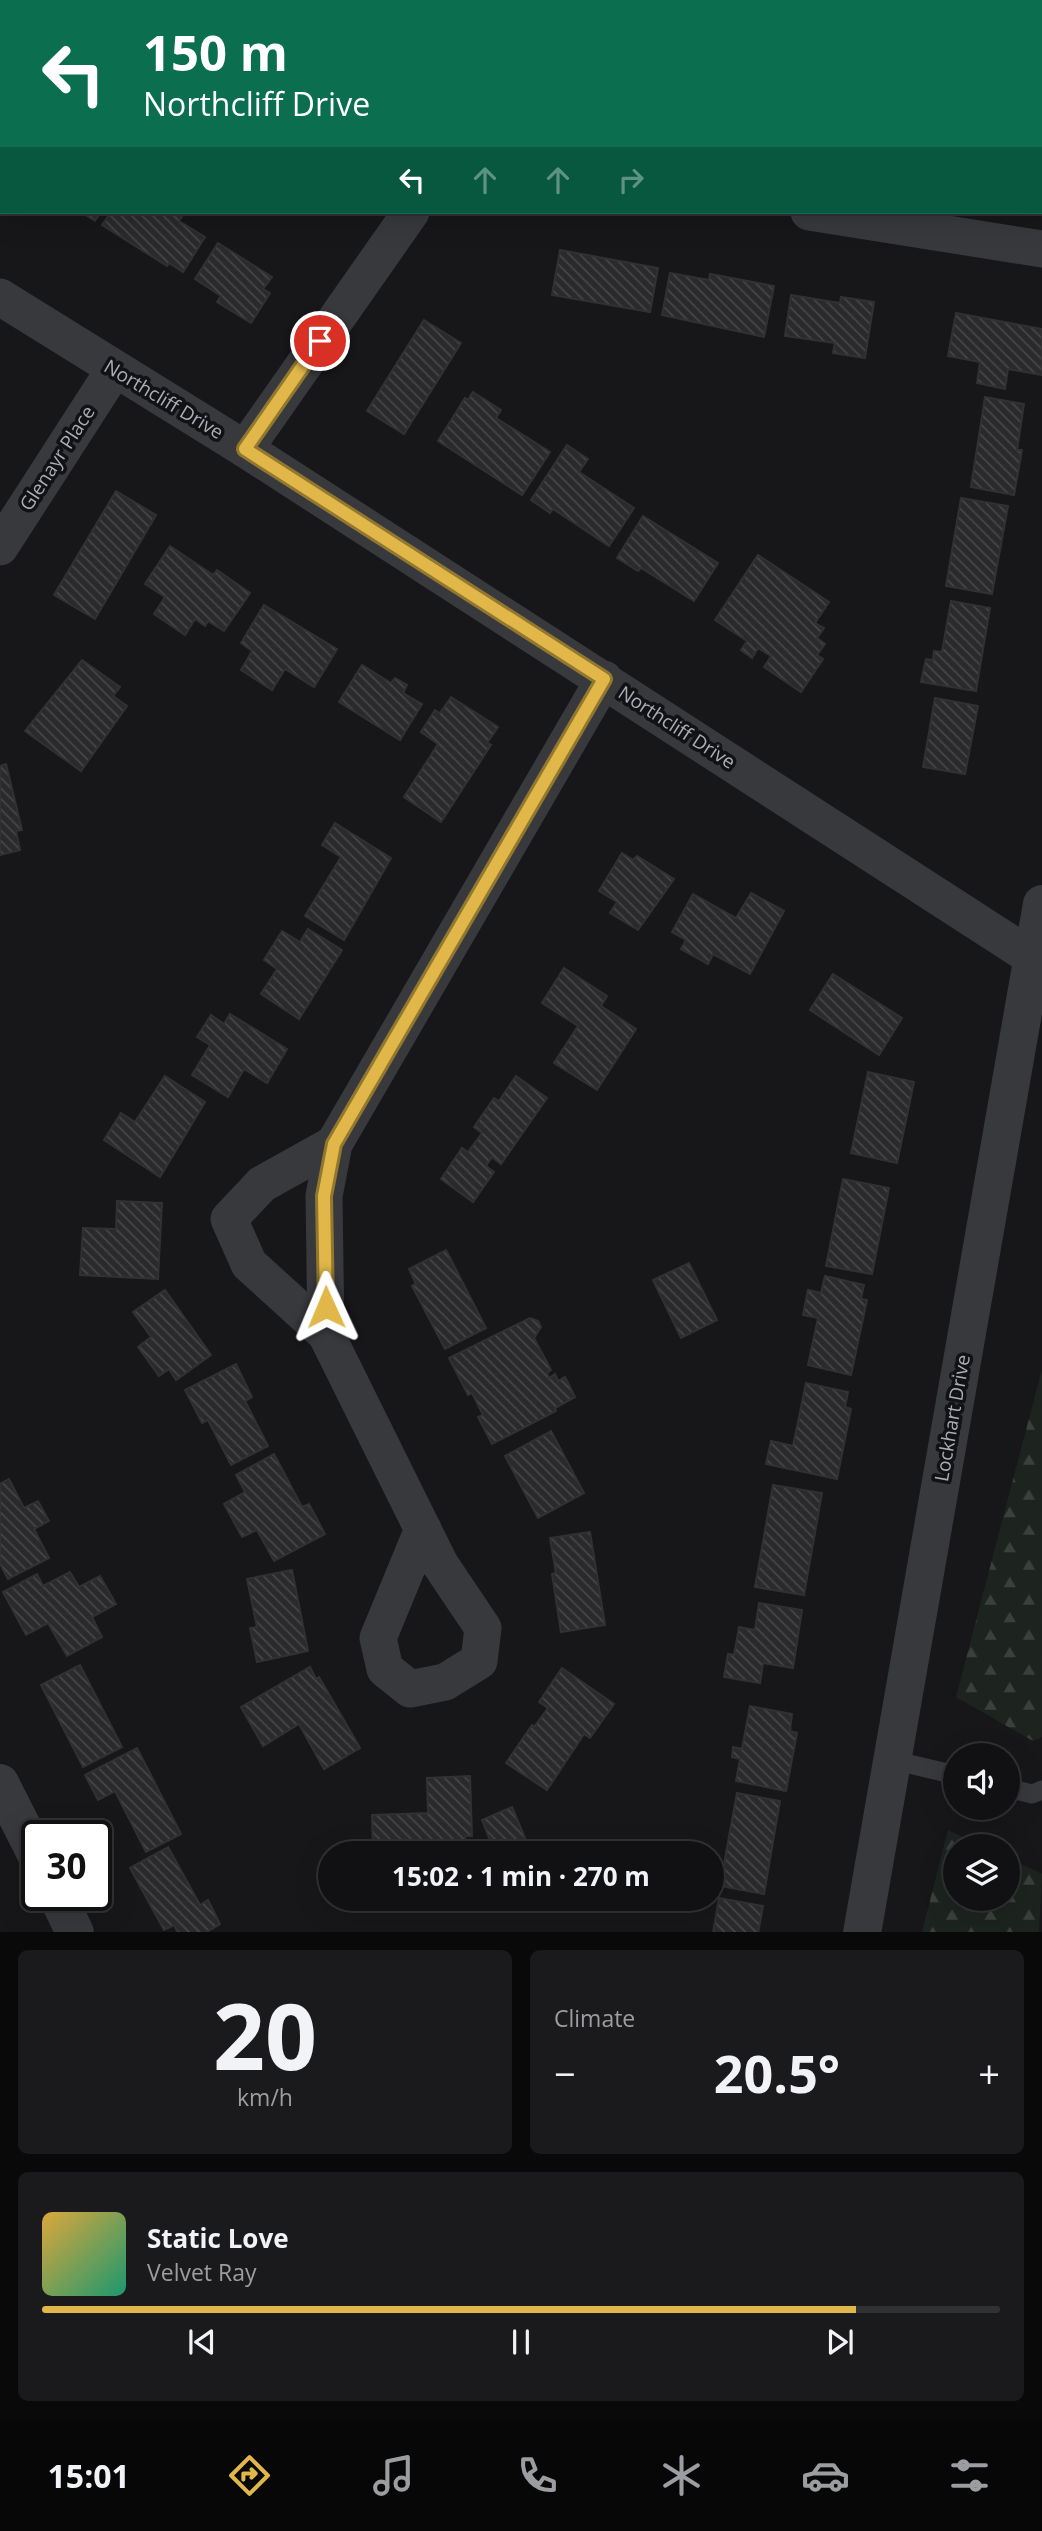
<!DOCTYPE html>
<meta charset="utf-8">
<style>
:root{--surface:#111113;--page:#1a1a1c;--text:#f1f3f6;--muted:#9c9da0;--line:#303133;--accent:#e0b748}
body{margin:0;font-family:"Open Sans",sans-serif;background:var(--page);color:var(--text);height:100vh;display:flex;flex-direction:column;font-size:26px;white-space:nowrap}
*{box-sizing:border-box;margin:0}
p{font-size:23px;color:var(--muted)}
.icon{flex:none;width:38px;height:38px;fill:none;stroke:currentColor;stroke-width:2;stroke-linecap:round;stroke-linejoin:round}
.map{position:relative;height:1932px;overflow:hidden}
.drawer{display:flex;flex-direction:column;gap:18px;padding:18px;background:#09090a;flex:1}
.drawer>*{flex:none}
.hud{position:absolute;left:0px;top:0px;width:1043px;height:214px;box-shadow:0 7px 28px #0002,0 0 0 2px var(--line);background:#0b6e4f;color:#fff;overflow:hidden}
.tools{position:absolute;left:943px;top:1743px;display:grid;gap:14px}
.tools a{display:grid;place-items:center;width:77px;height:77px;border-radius:50%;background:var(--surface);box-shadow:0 7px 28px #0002,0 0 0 2px var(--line);font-size:35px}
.speed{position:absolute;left:21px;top:1820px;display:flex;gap:14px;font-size:35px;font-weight:700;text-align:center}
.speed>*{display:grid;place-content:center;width:91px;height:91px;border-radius:50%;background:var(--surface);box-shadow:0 7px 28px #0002,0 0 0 2px var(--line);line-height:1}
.speed .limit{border:4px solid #111;border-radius:10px;background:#fff;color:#111}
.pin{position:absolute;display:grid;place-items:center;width:60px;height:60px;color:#fff;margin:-30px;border:4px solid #fff;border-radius:50%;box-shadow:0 2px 7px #0007}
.me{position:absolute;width:77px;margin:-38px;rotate:359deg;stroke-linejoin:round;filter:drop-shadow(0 0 5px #0008)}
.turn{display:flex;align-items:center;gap:24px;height:147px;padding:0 28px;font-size:32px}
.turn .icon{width:91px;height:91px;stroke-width:2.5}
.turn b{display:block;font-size:49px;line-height:60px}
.lanes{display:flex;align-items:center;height:66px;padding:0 28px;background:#0003;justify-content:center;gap:35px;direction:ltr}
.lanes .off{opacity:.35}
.big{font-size:52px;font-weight:700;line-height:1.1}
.drawer .widget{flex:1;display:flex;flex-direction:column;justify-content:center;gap:10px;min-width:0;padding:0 24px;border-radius:10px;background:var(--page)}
.drawer .dial{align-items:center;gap:0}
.dial b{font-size:91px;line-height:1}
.song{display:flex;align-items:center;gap:21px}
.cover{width:84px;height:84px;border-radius:10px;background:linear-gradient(135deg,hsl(40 70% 55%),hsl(160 70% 35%))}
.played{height:7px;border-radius:4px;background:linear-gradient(90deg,var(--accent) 85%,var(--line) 85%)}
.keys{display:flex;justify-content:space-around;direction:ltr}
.heat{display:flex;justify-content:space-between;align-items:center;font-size:38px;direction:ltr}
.drawer .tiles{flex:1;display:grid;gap:18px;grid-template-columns:1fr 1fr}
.widget:last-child{grid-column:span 2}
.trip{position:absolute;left:318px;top:1841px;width:406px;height:70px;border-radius:35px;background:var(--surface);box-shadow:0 7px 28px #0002,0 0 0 2px var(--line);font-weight:700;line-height:70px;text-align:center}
.dock{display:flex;height:112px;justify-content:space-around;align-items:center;background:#070708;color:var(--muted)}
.dock .icon{width:49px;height:49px}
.dock .active{color:var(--accent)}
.dock b{font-size:32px;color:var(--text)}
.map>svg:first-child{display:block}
.forest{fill:url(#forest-firs)}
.building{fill:url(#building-back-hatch);stroke:#313134;stroke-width:2}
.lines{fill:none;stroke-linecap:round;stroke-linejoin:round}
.service{stroke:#38393d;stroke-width:19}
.minor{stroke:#38393d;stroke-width:37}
.tertiary{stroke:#38393d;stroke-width:38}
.route-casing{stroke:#92772f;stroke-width:18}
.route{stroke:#e0b748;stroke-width:12}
.labels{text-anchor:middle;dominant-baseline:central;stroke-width:7;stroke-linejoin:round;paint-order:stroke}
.street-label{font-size:19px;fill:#aaadb7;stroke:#121214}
</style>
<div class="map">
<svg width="1042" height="1933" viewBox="0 0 1042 1933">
<defs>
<pattern id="forest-firs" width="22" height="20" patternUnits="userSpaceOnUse" patternTransform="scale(1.75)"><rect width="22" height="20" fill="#1d231f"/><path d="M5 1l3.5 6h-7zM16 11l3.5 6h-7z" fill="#3b403d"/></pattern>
<pattern id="building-back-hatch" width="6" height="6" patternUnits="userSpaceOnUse" patternTransform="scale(1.75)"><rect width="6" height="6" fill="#2a2a2c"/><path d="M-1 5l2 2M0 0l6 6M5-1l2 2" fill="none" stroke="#464648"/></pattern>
</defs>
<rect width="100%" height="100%" fill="#171719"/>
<g class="forest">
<polygon points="1042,1369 1042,1737 1033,1741 956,1697"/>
<polygon points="948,1830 982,1846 956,1846 956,1899 1008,1899 1008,1858 1042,1874 1039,1932 922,1932"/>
</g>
<g class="building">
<polygon points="0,115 2,116 2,161 0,160"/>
<polygon points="81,212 101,212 95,221"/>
<polygon points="111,212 185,212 179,221 205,237 183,272 169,263 167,266 102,225"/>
<polygon points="218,243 272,277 263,289 270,293 251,323 217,302 221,296 195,279"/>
<polygon points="560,250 658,268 650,312 552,295"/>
<polygon points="670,273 709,280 710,274 774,286 764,337 662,315"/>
<polygon points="791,295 840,303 841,297 874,302 865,358 833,353 835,343 785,336"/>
<polygon points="956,313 1042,329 1042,375 1008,369 1005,389 977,383 980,362 948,356"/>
<polygon points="424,320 461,343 404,434 367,411"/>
<polygon points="473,392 501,410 496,418 550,452 522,495 438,441 465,398 468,400"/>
<polygon points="985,397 1024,404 1017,450 1022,450 1014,495 971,487"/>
<polygon points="567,445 588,459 579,472 634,508 609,546 553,509 550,513 531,500"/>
<polygon points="116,491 156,515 95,619 54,595"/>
<polygon points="961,498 1008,506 992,594 946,586"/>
<polygon points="643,516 718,563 694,601 641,568 638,571 617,558"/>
<polygon points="170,546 213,575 217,570 250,593 224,631 208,621 205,626 195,619 185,635 154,614 165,597 145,584"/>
<polygon points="758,555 829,602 815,623 824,628 817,638 825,644 817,655 823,659 801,692 764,667 771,656 758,648 752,658 741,650 747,641 715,620"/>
<polygon points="951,601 990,608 976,691 921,682 926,659 933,660 934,651 942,652"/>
<polygon points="264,605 337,649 314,687 285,669 272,690 241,670 252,651 241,643"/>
<polygon points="82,660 120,687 113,696 127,706 81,771 25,731"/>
<polygon points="362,665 391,683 395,678 407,685 403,693 422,704 400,740 339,702"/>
<polygon points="451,697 498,727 487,743 491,745 441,822 404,797 438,744 421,732 435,710 440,713"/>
<polygon points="935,698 978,706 965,774 923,767"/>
<polygon points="6,764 22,830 16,831 20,850 0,855 0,766"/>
<polygon points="335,823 391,858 344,940 305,916 341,857 322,845"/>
<polygon points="622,853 633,860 637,856 674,879 638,930 610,913 617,902 599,891"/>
<polygon points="751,893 784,911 750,974 713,954 708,964 681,949 686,940 672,932 693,894 736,918"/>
<polygon points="308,929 342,950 299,1019 261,994 277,969 264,960 282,931 300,942"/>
<polygon points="564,968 607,996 601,1006 636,1029 597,1090 554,1063 578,1026 542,1003"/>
<polygon points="833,974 902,1018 879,1055 810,1010"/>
<polygon points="230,1014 287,1049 267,1083 244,1069 228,1097 192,1075 210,1045 197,1037 211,1015 224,1024"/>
<polygon points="868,1072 914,1082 897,1163 851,1153"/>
<polygon points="165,1076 205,1102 160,1177 104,1140 121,1113 135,1122"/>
<polygon points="516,1076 547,1098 501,1164 492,1157 486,1166 494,1172 473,1202 441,1179 462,1148 468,1152 482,1133 474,1127 494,1098 499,1101"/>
<polygon points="843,1179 889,1188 872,1274 826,1266"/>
<polygon points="117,1201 162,1203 158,1279 80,1275 83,1228 116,1229"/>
<polygon points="446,1250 486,1328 445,1349 412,1286 416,1284 409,1269"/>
<polygon points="689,1263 717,1320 681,1338 653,1280"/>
<polygon points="825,1276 864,1285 861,1299 867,1300 851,1375 808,1365 818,1318 803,1315 808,1290 821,1293"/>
<polygon points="165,1290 211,1355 176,1380 169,1369 159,1376 138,1347 151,1337 133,1312"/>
<polygon points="530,1318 538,1321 541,1327 534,1338 551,1370 547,1373 549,1378 555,1374 558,1381 565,1377 575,1397 555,1408 556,1411 492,1444 478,1417 483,1415 472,1393 468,1395 449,1358"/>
<polygon points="236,1364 252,1397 245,1401 268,1446 231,1465 208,1420 202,1423 185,1390"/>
<polygon points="806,1383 848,1392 845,1407 851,1409 837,1479 766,1464 771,1441 793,1446"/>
<polygon points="551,1431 584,1493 538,1518 505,1456"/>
<polygon points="274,1454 302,1507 309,1504 325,1534 274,1561 257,1530 242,1537 224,1504 245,1492 236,1475"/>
<polygon points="9,1479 24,1508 38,1501 49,1521 34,1529 49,1558 8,1579 0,1564 0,1484"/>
<polygon points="773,1485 822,1493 804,1595 755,1587"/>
<polygon points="590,1532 605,1625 561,1632 552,1574 556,1573 550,1538"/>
<polygon points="292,1570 308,1651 257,1662 250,1628 257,1627 247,1579"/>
<polygon points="70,1572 79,1587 100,1576 116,1604 92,1617 102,1637 67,1656 48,1623 26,1635 3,1592 37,1574 43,1586"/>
<polygon points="759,1603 802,1610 793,1668 763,1663 760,1683 724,1677 728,1654 734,1655 739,1627 755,1630"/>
<polygon points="80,1665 122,1747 83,1767 41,1685"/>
<polygon points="310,1667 316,1679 319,1677 360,1748 324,1769 299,1724 263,1746 241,1707"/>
<polygon points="562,1668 614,1704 590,1738 584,1734 547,1790 506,1763 532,1725 534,1727 548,1708 539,1702"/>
<polygon points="750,1706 792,1714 790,1731 797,1733 786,1791 736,1781 740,1759 732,1757 733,1747 742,1749"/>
<polygon points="137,1748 181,1834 146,1852 115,1791 98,1800 85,1775"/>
<polygon points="470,1776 472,1836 465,1836 466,1853 373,1853 372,1815 428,1813 427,1778"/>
<polygon points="737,1793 780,1801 764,1894 720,1886"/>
<polygon points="512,1807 528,1845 507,1853 495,1853 482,1820"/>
<polygon points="168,1847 200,1905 208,1900 220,1924 205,1933 178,1933 174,1925 164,1930 130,1868"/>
<polygon points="719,1898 763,1906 758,1933 713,1933"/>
</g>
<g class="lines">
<g class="service">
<polyline points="892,1760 956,1775"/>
<polyline points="1008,1788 1032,1794 1042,1790"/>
</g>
<g class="minor">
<polyline points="809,212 1042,249"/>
<polyline points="0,297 245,449 1033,958"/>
<polyline points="245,449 411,212"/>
<polyline points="0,547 114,370"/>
<polyline points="334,1144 262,1184 229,1219 249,1264 326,1334 440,1564 483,1628 479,1661 445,1682 410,1689 385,1669 378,1638 423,1529"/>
<polyline points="326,1334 324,1196 334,1144 604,679"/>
</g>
<g class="tertiary">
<polyline points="0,1783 37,1856"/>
<polyline points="57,1895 75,1933"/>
<polyline points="862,1933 1042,904"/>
</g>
</g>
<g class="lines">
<g class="route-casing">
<polyline id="route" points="320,341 245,449 604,679 334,1144 324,1196 326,1307"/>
</g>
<use href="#route" class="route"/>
</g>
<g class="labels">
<g class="street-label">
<text transform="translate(164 399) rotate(31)">Northcliff Drive</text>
<text transform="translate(57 458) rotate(-57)">Glenayr Place</text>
<text transform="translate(677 727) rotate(33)">Northcliff Drive</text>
<text transform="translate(952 1418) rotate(-80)">Lockhart Drive</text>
</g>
</g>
</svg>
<div class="tools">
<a><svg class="icon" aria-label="sound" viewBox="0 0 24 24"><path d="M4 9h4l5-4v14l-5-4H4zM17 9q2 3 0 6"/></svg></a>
<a><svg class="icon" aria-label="layers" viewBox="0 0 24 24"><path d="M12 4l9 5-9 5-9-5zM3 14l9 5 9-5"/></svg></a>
</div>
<div class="speed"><div class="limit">30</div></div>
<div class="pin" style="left:320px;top:341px;background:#d93025"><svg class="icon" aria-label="arrive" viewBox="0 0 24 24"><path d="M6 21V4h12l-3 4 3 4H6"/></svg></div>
<svg class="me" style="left:326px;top:1307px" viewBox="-20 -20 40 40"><path d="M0-17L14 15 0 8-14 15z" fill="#e0b748" stroke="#fff" stroke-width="4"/></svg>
<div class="trip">15:02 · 1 min · 270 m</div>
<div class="hud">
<div class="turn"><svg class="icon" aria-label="left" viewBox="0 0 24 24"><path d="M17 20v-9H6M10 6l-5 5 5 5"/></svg><div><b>150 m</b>Northcliff Drive</div></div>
<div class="lanes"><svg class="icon" aria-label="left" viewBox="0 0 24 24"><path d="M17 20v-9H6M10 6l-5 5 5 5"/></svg><svg class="icon off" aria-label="ahead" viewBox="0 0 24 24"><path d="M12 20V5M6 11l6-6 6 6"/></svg><svg class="icon off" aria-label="ahead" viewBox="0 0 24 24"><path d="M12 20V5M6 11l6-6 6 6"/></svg><svg class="icon off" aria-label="right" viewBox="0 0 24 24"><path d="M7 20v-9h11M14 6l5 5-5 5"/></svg></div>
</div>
</div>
<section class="drawer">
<div class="tiles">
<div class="widget dial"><b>20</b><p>km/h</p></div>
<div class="widget"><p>Climate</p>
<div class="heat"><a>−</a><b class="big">20.5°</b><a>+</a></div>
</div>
<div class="widget">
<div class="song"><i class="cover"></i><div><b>Static Love</b><p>Velvet Ray</p></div></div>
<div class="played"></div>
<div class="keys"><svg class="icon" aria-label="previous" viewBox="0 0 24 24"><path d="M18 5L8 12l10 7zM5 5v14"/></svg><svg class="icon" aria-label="pause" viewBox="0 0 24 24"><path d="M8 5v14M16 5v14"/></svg><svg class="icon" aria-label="next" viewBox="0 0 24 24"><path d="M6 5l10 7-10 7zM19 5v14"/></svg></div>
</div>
</div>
</section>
<nav class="dock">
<b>15:01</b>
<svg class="icon active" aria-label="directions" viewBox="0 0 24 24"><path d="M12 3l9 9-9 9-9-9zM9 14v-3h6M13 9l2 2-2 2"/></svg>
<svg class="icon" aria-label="music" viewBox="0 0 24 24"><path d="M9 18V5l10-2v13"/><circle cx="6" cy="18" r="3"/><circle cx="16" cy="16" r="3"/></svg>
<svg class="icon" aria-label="phone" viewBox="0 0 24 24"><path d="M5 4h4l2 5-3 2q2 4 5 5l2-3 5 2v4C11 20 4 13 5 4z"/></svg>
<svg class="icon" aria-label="climate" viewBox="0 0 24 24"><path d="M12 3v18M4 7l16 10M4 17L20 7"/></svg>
<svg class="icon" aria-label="car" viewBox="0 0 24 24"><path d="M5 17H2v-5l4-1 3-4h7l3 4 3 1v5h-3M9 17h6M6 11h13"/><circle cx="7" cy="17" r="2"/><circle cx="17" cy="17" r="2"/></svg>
<svg class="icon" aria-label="filters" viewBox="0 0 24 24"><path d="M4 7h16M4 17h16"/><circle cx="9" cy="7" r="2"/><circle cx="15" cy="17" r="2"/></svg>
</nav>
